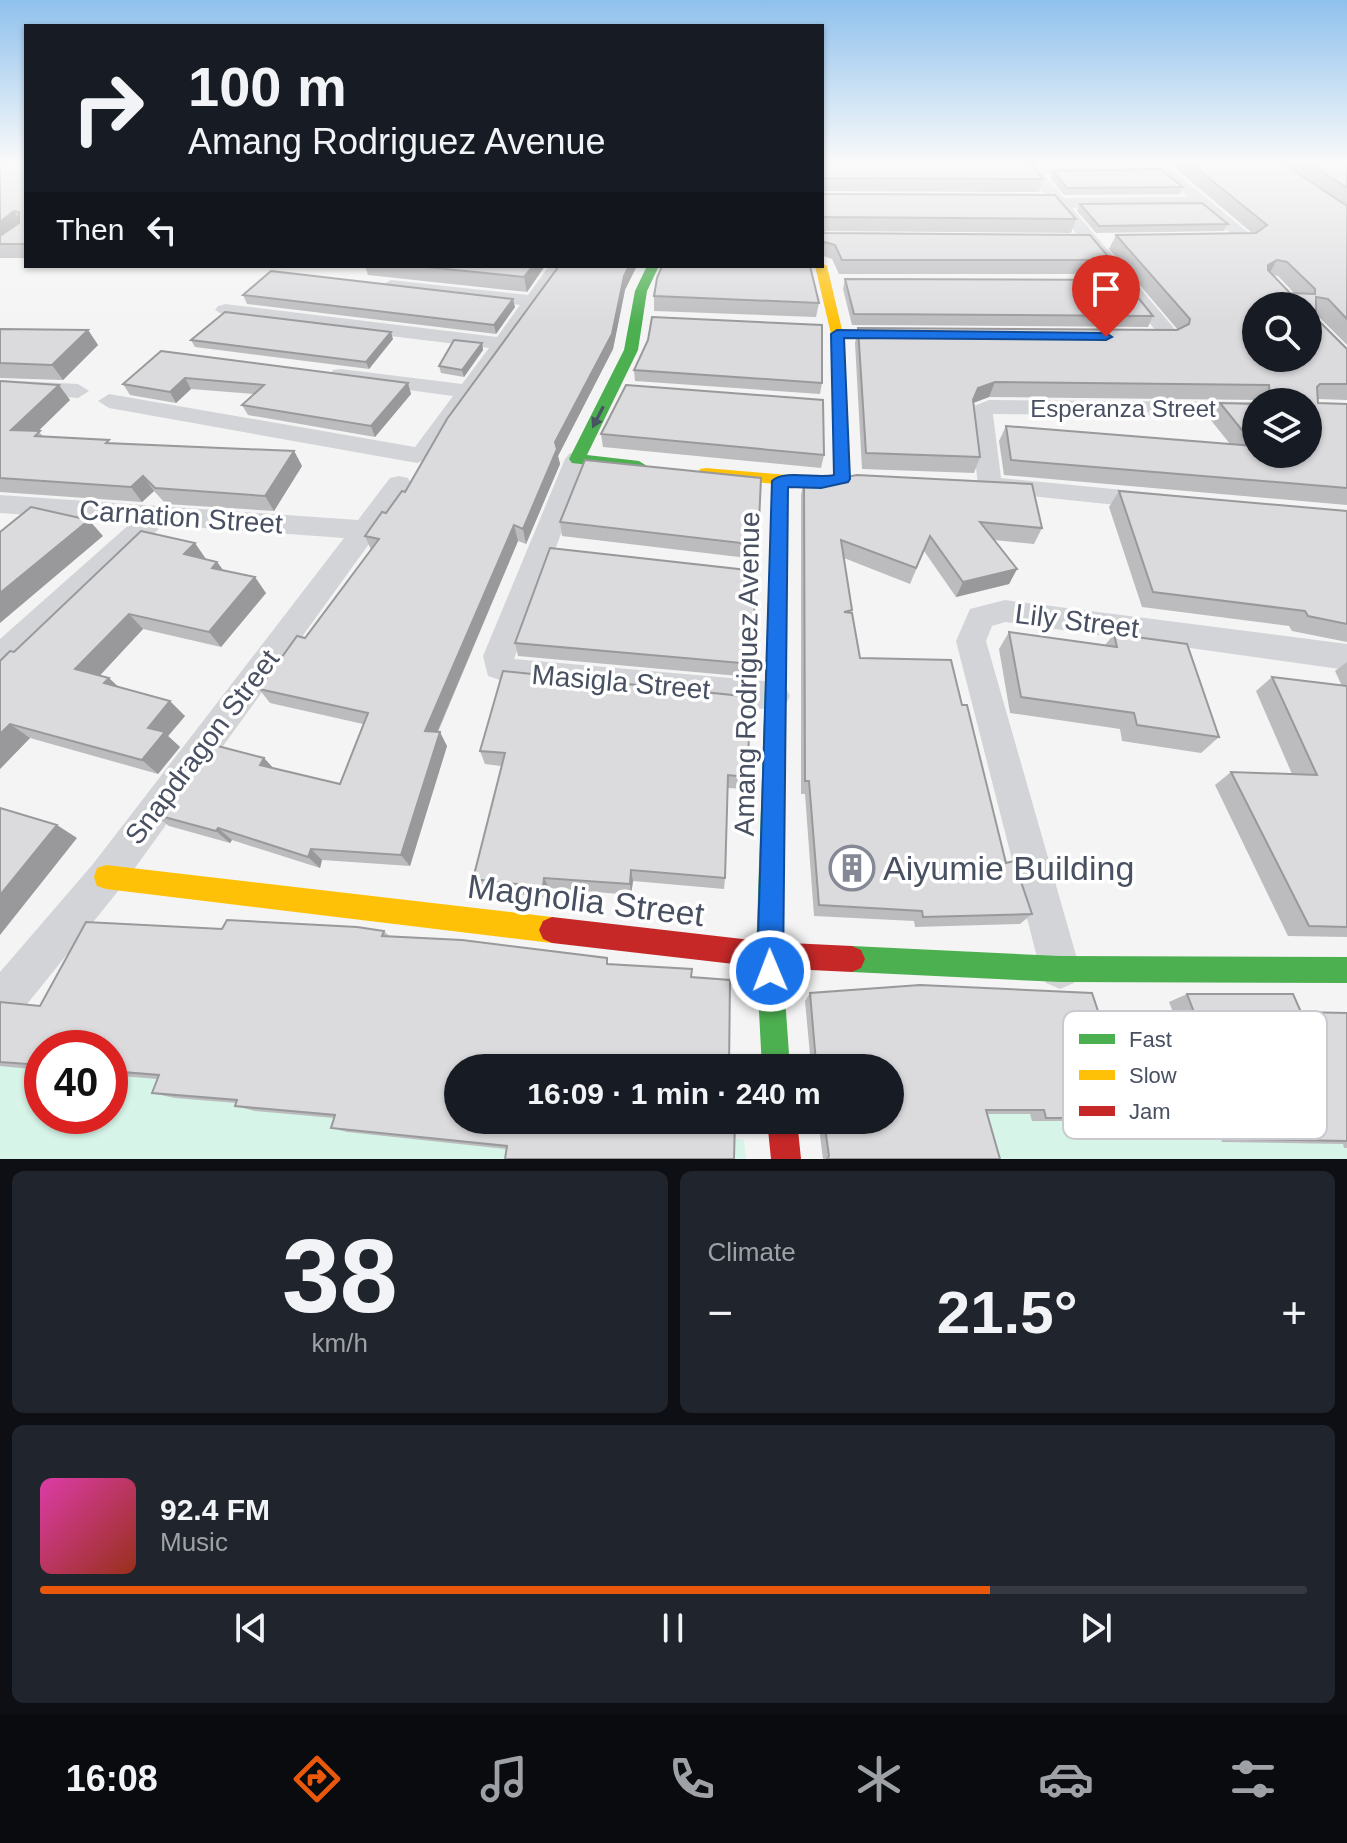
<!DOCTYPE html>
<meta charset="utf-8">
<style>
:root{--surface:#171b24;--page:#20242c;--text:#f1f3f6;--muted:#9ea1a6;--line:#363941;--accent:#ea580c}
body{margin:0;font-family:Arial,sans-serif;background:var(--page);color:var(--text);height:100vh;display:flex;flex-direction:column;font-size:30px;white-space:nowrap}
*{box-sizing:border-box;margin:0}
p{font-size:26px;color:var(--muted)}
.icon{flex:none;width:44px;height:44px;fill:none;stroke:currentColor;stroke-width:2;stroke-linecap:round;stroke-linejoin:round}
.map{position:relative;height:1159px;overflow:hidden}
.sheet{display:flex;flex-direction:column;gap:12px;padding:12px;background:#0d0f14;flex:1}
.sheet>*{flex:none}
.guide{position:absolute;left:24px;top:24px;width:800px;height:244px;border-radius:0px;box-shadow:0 2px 6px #0004;background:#171b24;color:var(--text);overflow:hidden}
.buttons{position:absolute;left:1242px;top:292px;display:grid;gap:16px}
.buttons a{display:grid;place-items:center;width:80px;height:80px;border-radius:50%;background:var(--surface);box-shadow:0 2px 6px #0004;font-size:40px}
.speed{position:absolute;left:24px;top:1030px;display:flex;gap:16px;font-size:40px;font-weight:700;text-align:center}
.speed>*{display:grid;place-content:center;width:104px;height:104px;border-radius:50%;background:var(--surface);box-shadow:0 2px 6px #0004;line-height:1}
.speed .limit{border:12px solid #d22;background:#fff;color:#111}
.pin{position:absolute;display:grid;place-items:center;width:68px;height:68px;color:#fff;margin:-82px -34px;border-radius:50% 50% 50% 0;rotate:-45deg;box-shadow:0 0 8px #0007}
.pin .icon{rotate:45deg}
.me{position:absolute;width:88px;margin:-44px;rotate:359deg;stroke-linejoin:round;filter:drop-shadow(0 0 6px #0008)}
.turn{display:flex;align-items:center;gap:28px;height:168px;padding:0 32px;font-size:36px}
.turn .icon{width:104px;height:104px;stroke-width:2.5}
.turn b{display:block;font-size:56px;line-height:68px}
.then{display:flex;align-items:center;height:76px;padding:0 32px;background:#0003;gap:16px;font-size:30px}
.big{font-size:60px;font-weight:600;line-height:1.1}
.sheet .card{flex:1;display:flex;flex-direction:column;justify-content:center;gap:12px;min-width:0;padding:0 28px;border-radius:12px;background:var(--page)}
.sheet .dial{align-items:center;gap:0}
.dial b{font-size:104px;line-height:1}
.song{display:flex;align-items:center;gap:24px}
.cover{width:96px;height:96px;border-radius:12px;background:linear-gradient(135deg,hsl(320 70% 55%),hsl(10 70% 35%))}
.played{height:8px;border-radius:4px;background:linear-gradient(90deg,var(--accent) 75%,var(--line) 75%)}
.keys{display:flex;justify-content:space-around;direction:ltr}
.heat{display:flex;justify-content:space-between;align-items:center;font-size:44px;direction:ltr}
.sheet .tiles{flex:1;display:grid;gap:12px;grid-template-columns:1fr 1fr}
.card:last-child{grid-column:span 2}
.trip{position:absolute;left:444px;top:1054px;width:460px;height:80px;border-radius:40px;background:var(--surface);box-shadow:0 2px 6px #0004;font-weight:600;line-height:80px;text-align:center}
.dock{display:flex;height:128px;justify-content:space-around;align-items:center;background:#090b0e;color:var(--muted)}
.dock .icon{width:56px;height:56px}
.dock .on{color:var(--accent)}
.dock b{font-size:36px;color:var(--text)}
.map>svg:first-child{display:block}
.green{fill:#d7f4e8}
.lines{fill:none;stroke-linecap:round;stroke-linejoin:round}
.street{fill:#d2d4d7;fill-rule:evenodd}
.fast{fill:#4caf50;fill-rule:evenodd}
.slow{fill:#ffc107;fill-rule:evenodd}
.jam{fill:#c62828;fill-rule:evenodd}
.wall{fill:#bcbcbf;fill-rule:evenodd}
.shaded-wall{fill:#99999b}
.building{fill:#dbdbde;stroke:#99999b;stroke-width:2;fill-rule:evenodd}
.oneway{fill:#485561}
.route{fill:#1a73e8;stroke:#114b97;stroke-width:2}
.labels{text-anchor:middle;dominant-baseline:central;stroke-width:7;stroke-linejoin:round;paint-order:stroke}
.far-street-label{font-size:24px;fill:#485062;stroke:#fff}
.street-label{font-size:28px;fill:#485062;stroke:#fff}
.near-poi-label{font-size:34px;fill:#485062;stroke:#fff;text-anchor:start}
.near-street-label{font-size:34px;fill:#485062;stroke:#fff}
.key{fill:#fff;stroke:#c8cad0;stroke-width:2}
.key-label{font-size:22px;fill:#485062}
</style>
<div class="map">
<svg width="1347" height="1159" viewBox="0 0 1347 1159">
<rect width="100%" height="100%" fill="#f4f4f4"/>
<g class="green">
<polygon points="0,1037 42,1048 42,1116 110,1116 110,1052 458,1120 603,1120 744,1140 746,1159 0,1159"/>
<polygon points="977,1090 1347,1132 1347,1159 998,1159"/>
</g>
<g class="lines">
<g class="street">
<path d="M1018,162H1033L1036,167L1163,162L1256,239L1248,244L1242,243L1199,207L1072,208L1179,334C1169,347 1149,345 1134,341L1131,337L1134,333L1156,331ZM1159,173L1188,197L1064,198L1044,175Z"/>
<polygon points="549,266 567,266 432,457 417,463 109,408 98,401 109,394 415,447 453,396 341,381 330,375 333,370 341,369 462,384 489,348 225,316 215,310 218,306 225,304 497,337 520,305 391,290 382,285 391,280 528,295"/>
<polygon points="0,380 78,384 89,391 78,398 0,392"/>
<polygon points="989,400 1256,402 1256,416 993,414 1001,478 1164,494 1168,500 1164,506 1155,509 981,491 978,485 970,416 974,406"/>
<polygon points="577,451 585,454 589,459 514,659 774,682 785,686 790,696 785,706 774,710 515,685 488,676 483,656 565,459 569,454"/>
<polygon points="399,476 408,478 411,484 408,490 119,890 15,1019 0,1025 0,972 93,864 344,538 163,525 11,666 0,670 0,639 132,522 0,513 0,495 358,520 390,478"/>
<polygon points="1005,600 1347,644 1347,670 1005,622 992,626 986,641 1080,969 1074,983 1060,989 1046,983 1040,969 956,641 970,609"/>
</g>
<g class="fast">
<polygon points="647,266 659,266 647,291 638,350 587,455 639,461 647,466 639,471 572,463 569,459 624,350 635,291"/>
<polygon points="780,476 788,481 782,955 790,1068 762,1068 756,955 772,481"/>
<polygon points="852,946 1060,956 1347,957 1347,983 1060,982 852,972 843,968 839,959 843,950"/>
</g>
<g class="slow">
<polygon points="822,263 827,266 843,334 850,479 848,483 821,488 700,477 698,473 700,469 706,468 821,478 834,475 831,334 815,266 822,266"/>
<polygon points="106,865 552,917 561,921 565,930 561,939 552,943 106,889 97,886 94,877 97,868"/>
</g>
<g class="jam">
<polygon points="552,917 769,942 852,946 861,950 865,959 861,968 852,972 769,968 552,943 543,939 539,930 543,921"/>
<polygon points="767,1120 797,1120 801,1159 771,1159"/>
</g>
</g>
<g class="wall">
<rect x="0" y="162" width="26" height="96"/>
<polygon points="822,162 1043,179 1039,192 822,191"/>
<polygon points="1036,162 1088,162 1038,164"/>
<path d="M1168,162H1347V345L1316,314V318L1347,349V400L1318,399V403L1347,404V505L1004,475L999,441L1006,426L1230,444L1210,419L1220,403L1308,402H1258V400L989,397L973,403L980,457L974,473L862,469L855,343L858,328L1178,330L1109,249L1116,235L1252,233ZM1273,275L1278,276L1295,294L1290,293Z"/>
<polygon points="1053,171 1183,187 1180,194 1064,195 1050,178"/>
<polygon points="822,192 824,194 1076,219 1071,233 824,231 824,233 1111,260 1105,274 839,274 832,259 823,256 822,257"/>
<polygon points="1080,204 1228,224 1224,231 1096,233 1077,211"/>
<polygon points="365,266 545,266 527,292 368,275"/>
<polygon points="845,279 1153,316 1148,327 852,325 843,289"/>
<polygon points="625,290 613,349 558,456 560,464 526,544 518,541 438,732 447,746 410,866 322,860 320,868 232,840 230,843 169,826 153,814 264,758 273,768 340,784 363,724 270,703 259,689 305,638 371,550 365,536 405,492"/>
<polygon points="243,295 515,307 496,334 247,304"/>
<polygon points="654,296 819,303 816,317 654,311"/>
<polygon points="0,329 88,330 98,345 63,380 0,378"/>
<polygon points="393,339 369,369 195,347 191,340"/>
<polygon points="482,343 483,350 464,377 441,373 439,366"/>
<polygon points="161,351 408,383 411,394 375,437 248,415 242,405 254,394 191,389 176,403 130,395 123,384"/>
<polygon points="634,370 822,383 820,394 635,381"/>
<polygon points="0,381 70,400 38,431 44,437 111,443 294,451 302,466 274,511 166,504 154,491 142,502 0,492"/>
<polygon points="601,434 824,455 821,468 603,447"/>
<polygon points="804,480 1042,528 1034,544 994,540 1017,569 1009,584 956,597 924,551 910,584 844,558 852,610 851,613 860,658 962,705 1006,863 1032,914 1020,924 915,927 914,921 814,916 805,794 801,794 801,495"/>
<polygon points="1119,491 1347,511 1347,642 1292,631 1289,626 1142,607 1109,507"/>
<polygon points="560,522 758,545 756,559 562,536"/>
<polygon points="206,559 217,562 223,570 266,593 221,647 143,629 100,675 119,687 185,716 168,736 180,747 158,774 30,738 0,769 14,652"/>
<polygon points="1009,632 1105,645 1114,634 1219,737 1201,753 1122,741 1120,729 1010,713 999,649"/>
<polygon points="515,643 752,664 750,677 518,656"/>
<polygon points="1347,662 1347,937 1288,936 1215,785 1231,772 1292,774 1256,691 1272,677 1342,686 1335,671"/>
<polygon points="480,751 747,777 745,789 728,788 725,878 724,889 633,881 631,895 549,888 547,898 480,890 473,879 501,766 485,764"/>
<polygon points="222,929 384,931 389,936 458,1068 735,1120 506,1149 347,1132 331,1128 334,1118 255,1111 235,1106 236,1103 175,1098 152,1093 157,1079 110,1075 110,1048 42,1048 42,1070 0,1066 0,1002 40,1006"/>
<polygon points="810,993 1101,1020 1176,1020 1169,1002 1187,994 1301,1012 1347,1013 1347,1148 1344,1148 1343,1144 1222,1142 1218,1132 1125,1132 1122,1121 1032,1121 1030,1114 987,1114 1000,1159 823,1159 818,1120 890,1120 890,1068 797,1068 799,1065 811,1065 805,1001"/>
</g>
<g class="shaded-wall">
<polygon points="14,211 23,225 0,242 0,222"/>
<polygon points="1277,260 1269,274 1260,279 1268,265"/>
<polygon points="533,266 545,266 527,292 524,277"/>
<polygon points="629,266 637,266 625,290 613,349 558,456 560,464 526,544 523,529 555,442"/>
<polygon points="513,299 515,307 496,334 494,325"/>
<polygon points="88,330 98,345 63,380 52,365"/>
<polygon points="391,332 393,339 369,369 366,362"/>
<polygon points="482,343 483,350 464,377 462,370"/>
<polygon points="185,378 191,389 176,403 170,392"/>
<polygon points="995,382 989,397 973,403 973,400 978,388"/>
<polygon points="408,383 411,394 375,437 371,426"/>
<polygon points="59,385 70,400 24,445 11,430"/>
<polygon points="294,451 302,466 274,511 265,496"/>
<polygon points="143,476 154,491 142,502 131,487"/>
<polygon points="89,520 103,536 0,623 0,593"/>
<polygon points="514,525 518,541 432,744 425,731"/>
<polygon points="195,543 206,559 184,554"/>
<polygon points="217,562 229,578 212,568"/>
<polygon points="1017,569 1009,584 956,597 963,582"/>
<polygon points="255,577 266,593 221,647 209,632"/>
<polygon points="129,614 143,629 92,684 75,669"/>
<polygon points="109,678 125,693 104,683"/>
<polygon points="170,701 185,716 168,736 180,747 158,774 142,760 148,728"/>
<polygon points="10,724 30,738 0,769 0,734"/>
<polygon points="440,732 447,746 410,866 401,855"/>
<polygon points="264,758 276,771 260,765"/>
<polygon points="57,825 77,838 0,935 0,895"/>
<polygon points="218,828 232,840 230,843 216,831"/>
<polygon points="311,849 322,860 320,868 308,857"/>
<polygon points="631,870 633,881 631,895 630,884"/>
<polygon points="544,878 549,888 547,898 543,887"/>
</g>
<g class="building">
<polygon points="0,162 26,162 26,244 0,244 0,236 19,223 19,212 14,211 0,222"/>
<polygon points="822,162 1029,162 1043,179 824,178 822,186"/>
<path d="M1189,162H1281L1347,206V319L1328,299L1316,297V318L1347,349V384H1320L1317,387L1318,403L1347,404V488L1011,460L1006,426L1255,446L1220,403L1256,404V454H1308V402H1269L1270,401L1269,385L995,382L978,388L973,400L980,457L866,453L858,328L1177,330L1189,324L1190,319L1116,235L1256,233L1267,225ZM1277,260L1287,262L1315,289V294L1290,293L1268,270V265ZM1256,306H1308V358H1256Z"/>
<polygon points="1308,162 1347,162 1347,188"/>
<polygon points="1161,169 1183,187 1067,188 1053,171"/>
<polygon points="822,192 824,194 1055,195 1076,219 824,217 822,219"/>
<polygon points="1202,203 1228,224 1099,226 1080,204"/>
<polygon points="822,224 824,233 1090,235 1111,260 842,260 835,245 825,242 822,247"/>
<polygon points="416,266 533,266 524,277"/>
<polygon points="559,266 629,266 624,276 612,334 555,442 557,449 523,529 514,525 425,731 440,732 401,855 311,849 308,857 218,828 216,831 153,814 206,743 264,758 260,765 340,784 368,713 259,689 297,636 305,638 379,539 365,536 382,512 386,513 402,491 405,492 447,419"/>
<polygon points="662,266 810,266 819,303 654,296 657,278"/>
<polygon points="271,271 513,299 494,325 243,295"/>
<polygon points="845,279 1124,280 1153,316 854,314"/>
<polygon points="225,312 391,332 366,362 191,340"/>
<polygon points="652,317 822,325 822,383 634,370 648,340"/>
<polygon points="0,329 88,330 52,365 0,363"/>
<polygon points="454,340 482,343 462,370 439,366"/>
<polygon points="161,351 408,383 371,426 242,405 264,385 185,378 170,392 123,384"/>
<polygon points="0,381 59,385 11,430 40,431 35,436 109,440 106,443 294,451 265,496 155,488 143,476 131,487 0,478"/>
<polygon points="626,385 823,400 824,455 601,434"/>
<polygon points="585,460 761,478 758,545 560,522"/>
<polygon points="857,475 1032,484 1042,528 980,522 1017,569 963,582 930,536 916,568 841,540 852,610 844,612 852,613 860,658 951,660 962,705 967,705 1006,863 1014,861 1032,914 923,917 922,911 819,905 809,781 805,781 804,480 830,480"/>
<polygon points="1119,491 1347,511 1347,624 1308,616 1305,611 1153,592"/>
<polygon points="31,507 89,520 0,593 0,532"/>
<polygon points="141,531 195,543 184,554 217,562 212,568 255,577 209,632 129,614 75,669 109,678 104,683 170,701 148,728 165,732 142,760 10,724 0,734 0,661 10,651 14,652"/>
<polygon points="550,548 756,571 752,664 515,643"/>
<polygon points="1009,632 1117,647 1114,634 1187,644 1219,737 1137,725 1134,713 1021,697"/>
<polygon points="503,671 751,697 747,777 728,775 725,878 631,870 630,884 544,878 543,887 473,879 505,753 480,751"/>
<polygon points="1272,677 1347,686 1347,927 1309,926 1231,772 1317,775"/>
<polygon points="0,808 57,825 0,895"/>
<polygon points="227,920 357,927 384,931 382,936 462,940 607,958 607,964 692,969 691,977 730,980 729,1068 458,1068 458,1120 735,1120 734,1159 505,1159 507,1146 331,1128 335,1115 235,1106 237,1100 152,1093 159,1075 110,1071 110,1048 42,1048 42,1065 0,1062 0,1002 40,1006 86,922 222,929"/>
<polygon points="920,985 1092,993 1101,1020 1197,1020 1187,994 1293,994 1301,1012 1347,1013 1347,1141 1245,1139 1240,1128 1144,1128 1140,1118 1046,1118 1044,1110 986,1110 1000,1159 827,1159 829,1156 824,1120 890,1120 890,1068 800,1068 799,1065 813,1065 816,1062 810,993"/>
</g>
<defs><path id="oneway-solid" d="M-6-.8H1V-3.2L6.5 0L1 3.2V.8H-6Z" transform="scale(2)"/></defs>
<use class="oneway" href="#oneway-solid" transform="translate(598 417) rotate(117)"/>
<linearGradient id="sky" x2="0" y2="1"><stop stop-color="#8fc1ed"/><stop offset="0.5" stop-color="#fafafa"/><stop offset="1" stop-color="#fafafa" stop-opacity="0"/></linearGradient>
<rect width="1347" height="325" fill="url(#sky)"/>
<path class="route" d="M837,330L1106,333L1112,337L1106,340L844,338L850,479L848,482L821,488L788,487L783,971L779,981L770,985L761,981L757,971L772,481C784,469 816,479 834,475L831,334Z"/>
<defs>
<g id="building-ring" transform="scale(2.3)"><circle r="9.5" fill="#fff" stroke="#848995" stroke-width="1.5"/><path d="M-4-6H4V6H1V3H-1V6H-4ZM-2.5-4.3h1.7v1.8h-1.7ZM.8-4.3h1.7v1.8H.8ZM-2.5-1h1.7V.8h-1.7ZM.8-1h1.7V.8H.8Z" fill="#848995"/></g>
</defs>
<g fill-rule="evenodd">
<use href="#building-ring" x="852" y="868"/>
</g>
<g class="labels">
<g class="far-street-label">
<text x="1123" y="408">Esperanza Street</text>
</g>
<g class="street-label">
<text transform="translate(181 517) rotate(4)">Carnation Street</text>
<text transform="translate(1077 621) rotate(7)">Lily Street</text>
<text transform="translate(747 674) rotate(-89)">Amang Rodriguez Avenue</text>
<text transform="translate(621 682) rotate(5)">Masigla Street</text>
<text transform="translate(202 747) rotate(-53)">Snapdragon Street</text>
</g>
<g class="near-poi-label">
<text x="883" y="868">Aiyumie Building</text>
</g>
<g class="near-street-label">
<text transform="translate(586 900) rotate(7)">Magnolia Street</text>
</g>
</g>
<rect x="1063" y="1011" width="264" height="128" rx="12" class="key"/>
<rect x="1079" y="1034" width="36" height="10" fill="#4caf50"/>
<rect x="1079" y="1070" width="36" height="10" fill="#ffc107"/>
<rect x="1079" y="1106" width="36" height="10" fill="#c62828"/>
<g class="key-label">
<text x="1129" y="1047">Fast</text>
<text x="1129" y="1083">Slow</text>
<text x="1129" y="1119">Jam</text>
</g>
</svg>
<div class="buttons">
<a><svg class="icon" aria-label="search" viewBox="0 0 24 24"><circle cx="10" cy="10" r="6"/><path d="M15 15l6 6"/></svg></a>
<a><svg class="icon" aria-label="layers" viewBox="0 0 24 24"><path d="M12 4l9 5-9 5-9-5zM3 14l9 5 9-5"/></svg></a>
</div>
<div class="speed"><div class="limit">40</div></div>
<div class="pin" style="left:1106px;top:337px;background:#d93025"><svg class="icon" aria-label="arrive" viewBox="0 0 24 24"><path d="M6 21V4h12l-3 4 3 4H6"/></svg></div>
<svg class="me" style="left:770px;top:971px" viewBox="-20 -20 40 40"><circle r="17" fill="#1a73e8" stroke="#fff" stroke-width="3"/><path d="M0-11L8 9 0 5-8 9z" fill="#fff"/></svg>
<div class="trip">16:09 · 1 min · 240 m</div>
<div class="guide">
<div class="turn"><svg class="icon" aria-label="right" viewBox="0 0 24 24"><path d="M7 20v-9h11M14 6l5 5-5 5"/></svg><div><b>100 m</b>Amang Rodriguez Avenue</div></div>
<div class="then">Then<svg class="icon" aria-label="left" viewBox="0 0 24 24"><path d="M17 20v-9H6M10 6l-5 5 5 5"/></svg></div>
</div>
</div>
<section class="sheet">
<div class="tiles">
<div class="card dial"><b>38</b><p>km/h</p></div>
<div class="card"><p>Climate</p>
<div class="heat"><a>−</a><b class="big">21.5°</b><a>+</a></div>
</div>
<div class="card">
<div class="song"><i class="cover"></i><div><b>92.4 FM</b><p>Music</p></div></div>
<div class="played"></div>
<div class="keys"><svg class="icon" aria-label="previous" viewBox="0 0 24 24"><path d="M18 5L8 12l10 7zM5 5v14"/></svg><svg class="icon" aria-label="pause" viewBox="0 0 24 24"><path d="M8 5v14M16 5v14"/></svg><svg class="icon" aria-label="next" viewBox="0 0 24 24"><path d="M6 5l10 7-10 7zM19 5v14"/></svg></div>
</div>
</div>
</section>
<nav class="dock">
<b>16:08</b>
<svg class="icon on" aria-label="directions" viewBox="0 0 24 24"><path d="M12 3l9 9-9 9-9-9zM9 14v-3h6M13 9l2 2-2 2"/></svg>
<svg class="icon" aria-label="music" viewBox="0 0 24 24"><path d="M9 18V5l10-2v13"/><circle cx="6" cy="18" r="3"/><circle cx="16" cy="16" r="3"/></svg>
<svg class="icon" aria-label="phone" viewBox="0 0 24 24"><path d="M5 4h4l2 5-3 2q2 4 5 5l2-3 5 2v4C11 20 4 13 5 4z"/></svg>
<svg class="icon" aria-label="climate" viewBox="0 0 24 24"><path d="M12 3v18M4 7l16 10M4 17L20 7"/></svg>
<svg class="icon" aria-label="car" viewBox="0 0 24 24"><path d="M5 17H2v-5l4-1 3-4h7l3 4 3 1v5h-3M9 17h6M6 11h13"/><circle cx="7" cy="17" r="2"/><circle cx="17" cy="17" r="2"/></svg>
<svg class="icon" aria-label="filters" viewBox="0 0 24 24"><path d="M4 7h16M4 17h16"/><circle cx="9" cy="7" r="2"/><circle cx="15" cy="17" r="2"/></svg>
</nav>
